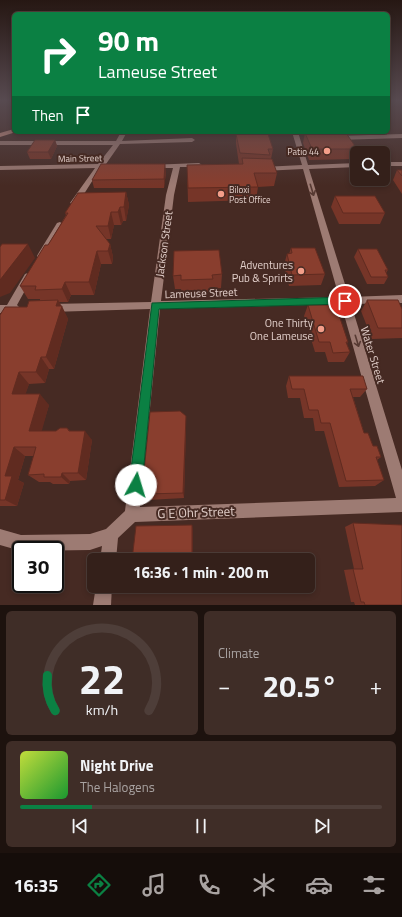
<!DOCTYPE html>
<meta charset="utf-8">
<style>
:root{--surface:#34201a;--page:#3f2d27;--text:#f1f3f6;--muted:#a9a3a2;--line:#4e3e39;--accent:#0b8043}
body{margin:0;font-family:"Titillium Web",sans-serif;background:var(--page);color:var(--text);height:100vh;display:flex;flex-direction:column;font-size:15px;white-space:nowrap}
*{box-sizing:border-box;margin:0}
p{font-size:13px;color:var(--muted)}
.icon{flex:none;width:22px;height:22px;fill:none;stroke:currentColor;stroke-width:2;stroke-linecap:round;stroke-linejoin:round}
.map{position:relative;height:605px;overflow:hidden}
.sheet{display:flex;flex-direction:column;gap:6px;padding:6px;background:#1d120e;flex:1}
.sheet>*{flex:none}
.hud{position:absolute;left:12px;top:12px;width:378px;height:122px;border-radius:6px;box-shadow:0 2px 6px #0003,0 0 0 1px var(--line);background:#0b8043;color:#fff;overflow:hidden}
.tools{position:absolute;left:350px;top:146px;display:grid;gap:8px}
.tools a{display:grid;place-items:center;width:40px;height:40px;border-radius:6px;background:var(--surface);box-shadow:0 2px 6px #0003,0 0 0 1px var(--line);font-size:20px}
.speed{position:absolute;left:12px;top:541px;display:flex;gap:8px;font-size:20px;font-weight:700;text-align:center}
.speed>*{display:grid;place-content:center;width:52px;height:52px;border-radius:50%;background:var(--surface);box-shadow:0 2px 6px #0003,0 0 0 1px var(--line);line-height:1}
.speed .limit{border:2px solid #111;border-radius:6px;background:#fff;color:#111}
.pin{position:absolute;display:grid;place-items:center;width:34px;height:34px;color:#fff;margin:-17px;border:2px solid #fff;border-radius:50%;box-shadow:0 1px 4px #0007}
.me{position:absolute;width:44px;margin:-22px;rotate:6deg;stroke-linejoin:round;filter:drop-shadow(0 0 3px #0008)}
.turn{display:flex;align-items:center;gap:14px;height:84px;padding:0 20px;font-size:18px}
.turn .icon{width:52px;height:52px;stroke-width:2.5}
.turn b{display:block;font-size:28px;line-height:34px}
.then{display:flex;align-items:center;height:38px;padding:0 20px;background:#0003;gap:8px;font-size:15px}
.big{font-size:30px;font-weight:700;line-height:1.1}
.sheet .tile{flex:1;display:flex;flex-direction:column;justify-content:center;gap:6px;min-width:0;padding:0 14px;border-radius:6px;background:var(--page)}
.sheet .dial{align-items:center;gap:0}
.dial svg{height:104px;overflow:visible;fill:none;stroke:var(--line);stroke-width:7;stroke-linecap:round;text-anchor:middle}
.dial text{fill:var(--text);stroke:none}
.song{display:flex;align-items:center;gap:12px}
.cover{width:48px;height:48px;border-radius:6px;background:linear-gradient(135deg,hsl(70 70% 55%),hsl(130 70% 35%))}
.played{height:4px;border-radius:2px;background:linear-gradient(90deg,var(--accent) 20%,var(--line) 20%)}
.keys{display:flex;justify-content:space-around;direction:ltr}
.heat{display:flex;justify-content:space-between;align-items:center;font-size:22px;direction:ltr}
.sheet .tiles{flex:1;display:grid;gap:6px;grid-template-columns:1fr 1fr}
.tile:last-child{grid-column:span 2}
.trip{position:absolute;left:87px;top:553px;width:228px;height:40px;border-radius:6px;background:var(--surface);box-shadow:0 2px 6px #0003,0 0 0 1px var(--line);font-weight:700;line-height:40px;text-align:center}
.dock{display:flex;height:64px;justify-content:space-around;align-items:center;background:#150d0a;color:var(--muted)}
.dock .icon{width:28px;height:28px}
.dock .current{color:var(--accent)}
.dock b{font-size:18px;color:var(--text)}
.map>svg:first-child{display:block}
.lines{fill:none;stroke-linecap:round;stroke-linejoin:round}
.minor{fill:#9d7b73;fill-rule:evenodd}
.major{fill:#d29586;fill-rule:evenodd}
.wall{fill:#763528}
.shaded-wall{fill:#602b20}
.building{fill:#893e2e;stroke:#602b20}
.oneway{stroke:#573a33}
.route{fill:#0b8043;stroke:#07532c}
.poi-dot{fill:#f49e8a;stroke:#462a23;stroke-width:1.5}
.labels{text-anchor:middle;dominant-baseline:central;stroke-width:4;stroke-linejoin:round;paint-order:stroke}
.far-poi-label{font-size:9px;fill:#e2cfca;stroke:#462a23;text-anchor:end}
.far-street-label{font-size:9px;fill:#e2cfca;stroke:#462a23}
.street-label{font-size:11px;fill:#e2cfca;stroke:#462a23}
.poi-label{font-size:11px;fill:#e2cfca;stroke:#462a23;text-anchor:end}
.near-street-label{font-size:13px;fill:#e2cfca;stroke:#462a23}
</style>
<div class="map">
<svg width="402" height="605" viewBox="0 0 402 605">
<rect width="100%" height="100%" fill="#462a23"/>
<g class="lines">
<g class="minor">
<polygon points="121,132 127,132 122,141 192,138 195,140 192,142 120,144 106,164 115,165 115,167 102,168 96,175 77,205 74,205 70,203 95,168 0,170 0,166 98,164 113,145 0,145 0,141 116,141"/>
<path d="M292,132H298L308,165L357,163V167L309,169L349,297L402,295V303L351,304L402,470V512L135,522L118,538L116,560H100L102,546L90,550L21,551L0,545V529L21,535L90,534L106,529L125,511L150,309L50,312L46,311L45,308L46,305L50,304L151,302L166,195L173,168H151L149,167V165L199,163L202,165L199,167H180L174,195L161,301L339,297L303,169L263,171L260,169L263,167L302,165ZM341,304L396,498L140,507L160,309Z"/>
<polygon points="402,134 402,138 336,140 333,138 336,136"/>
<rect x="383" y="162" width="19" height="4"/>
<polygon points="60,222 64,225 44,258 38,258 37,256 38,254 57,223"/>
<polygon points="28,273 33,276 17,305 21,309 20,312 13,313 4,330 0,331 0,317 2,313 0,313 0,305 7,305 25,274"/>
<polygon points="96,586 112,586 111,605 93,605"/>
</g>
<polygon class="major" points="14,129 14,132 16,132 0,137 0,133"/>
</g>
<g class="wall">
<polygon points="305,133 357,149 353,159 309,160 303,143"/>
<polygon points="236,134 273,149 271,159 277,173 274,186 258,187 256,200 188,202 187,165 239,164 236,144"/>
<polygon points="55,140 57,146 51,159 30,159 27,152"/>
<polygon points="397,170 402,170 402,194 393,180"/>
<polygon points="166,172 164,188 94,188 92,180"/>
<polygon points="126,192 129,205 126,221 123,221 121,225 114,225 111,239 106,239 110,244 113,257 112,264 101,264 94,295 71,295 68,302 59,302 68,319 54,369 49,369 45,383 29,384 25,394 49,405 41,431 56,431 67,428 70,431 92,440 86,480 70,481 69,484 53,484 50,482 39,482 28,475 34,456 25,456 18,480 24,483 17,506 0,506 0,315 27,307 40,301 40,299 28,299 20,286 48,245 66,215 65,213"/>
<polygon points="335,196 385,213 380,224 339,224 331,207"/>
<polygon points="291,248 325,274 321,285 289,286 284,265 287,254 289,254"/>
<polygon points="358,249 388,270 386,273 388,277 384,284 367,284 354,257"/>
<polygon points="222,274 221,288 212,289 212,293 182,294 181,289 175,289 173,276"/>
<polygon points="367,300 402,309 402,338 372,339 361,311"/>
<polygon points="308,305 348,342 347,344 350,352 344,362 328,362 325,352 315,352 304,316"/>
<polygon points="289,376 367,389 360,397 353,397 364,433 381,457 377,460 384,480 375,486 339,487 324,431 315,431 313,418 304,418 300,398 288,398 286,386"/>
<polygon points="186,424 184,498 148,500 145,496 142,491"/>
<polygon points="353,523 402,605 355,605 354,602 351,602 344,570 354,569 345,527"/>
</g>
<g class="shaded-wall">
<polygon points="55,140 57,146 51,159 48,152"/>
<polygon points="165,164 166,172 164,188 164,179"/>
<polygon points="126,192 129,205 126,221 124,207"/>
<polygon points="120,207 123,221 121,225 118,212"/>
<polygon points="111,212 114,225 111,239 108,226"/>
<polygon points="28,244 35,258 10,293 0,297 0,280"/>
<polygon points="110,244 113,257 112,264 108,251"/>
<polygon points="97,251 101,264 94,295 89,282"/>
<polygon points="65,282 71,295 68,302 62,289"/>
<polygon points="58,300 62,307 62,306 68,319 54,369 46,357 56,306"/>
<polygon points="41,357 49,369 45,383 36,372"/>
<polygon points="19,372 29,384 22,405 12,394"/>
<polygon points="40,394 49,405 39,441 29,431"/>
<polygon points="186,416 186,424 184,498 183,493"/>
<polygon points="85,431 92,440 86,480 78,473"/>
<polygon points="14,447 25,456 18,480 24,483 17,506 5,500 5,476"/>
<polygon points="62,473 70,481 69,484 61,477"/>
<polygon points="192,525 193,529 193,560 192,560"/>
</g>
<g class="building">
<polygon points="305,133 346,133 357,149 312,149"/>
<polygon points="236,134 268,134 273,149 268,149 270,155 240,153"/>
<polygon points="35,140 55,140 48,152 27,152"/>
<polygon points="242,158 272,159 277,173 254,173 258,187 188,188 187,165 243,164"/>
<polygon points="101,164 165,164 164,179 92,180"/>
<polygon points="397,170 402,170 402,176"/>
<polygon points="126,192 124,207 120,207 118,212 111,212 108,226 96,226 110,244 108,251 97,251 89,282 65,282 62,289 35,290 36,286 20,286 45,245 48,245 68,213 65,213 78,193"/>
<polygon points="335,196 375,196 385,213 343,213"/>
<polygon points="2,244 28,244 0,280 0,247"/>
<polygon points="291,248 315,248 325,274 292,275 287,254 292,253"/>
<polygon points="358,249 377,249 388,270 385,270 388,277 371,277"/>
<polygon points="219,250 222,274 212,275 213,279 181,280 181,275 173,276 174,251"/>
<polygon points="58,300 56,306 62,306 46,357 41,357 36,372 19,372 12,394 40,394 29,431 56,431 60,428 67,428 69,431 85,431 78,473 62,473 61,477 44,477 44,474 28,475 36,447 14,447 5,476 12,476 5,500 0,500 0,315 5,307 27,307 29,301"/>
<polygon points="367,300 398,300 402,309 402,328 378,328"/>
<polygon points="308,305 333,305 336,306 348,342 346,342 350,352 333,353 330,342 319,342"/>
<polygon points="289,376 363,376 367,389 350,389 364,433 368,433 373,446 377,446 381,457 376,457 384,480 346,481 330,423 321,423 318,410 309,410 304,389 292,389"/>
<polygon points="180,411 186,416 183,493 146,494 142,491 150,412"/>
<polygon points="353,523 402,525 402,605 365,605 364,602 361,602 353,569 363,569"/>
<polygon points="192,525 192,560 132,560 136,526"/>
</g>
<defs><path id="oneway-shaft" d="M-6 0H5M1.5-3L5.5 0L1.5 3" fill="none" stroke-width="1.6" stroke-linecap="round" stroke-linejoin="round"/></defs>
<g class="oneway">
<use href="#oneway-shaft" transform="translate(312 190) rotate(73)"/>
<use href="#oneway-shaft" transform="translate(357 341) rotate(73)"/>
</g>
<linearGradient id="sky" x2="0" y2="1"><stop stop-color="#261713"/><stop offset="0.54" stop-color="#574a50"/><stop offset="1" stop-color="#574a50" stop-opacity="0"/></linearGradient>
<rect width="402" height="186" fill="url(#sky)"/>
<polygon class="route" points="345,297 349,301 345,304 159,309 142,485 140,489 136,491 131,489 129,485 152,303"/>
<g class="poi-dot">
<circle cx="327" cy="151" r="4"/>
<circle cx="221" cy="194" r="4"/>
<circle cx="301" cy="271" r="4"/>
<circle cx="321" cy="329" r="4"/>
</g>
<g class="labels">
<g class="far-poi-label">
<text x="319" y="151">Patio 44</text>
<text x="229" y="189" text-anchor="start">Biloxi<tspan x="229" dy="10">Post Office</tspan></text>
</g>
<g class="far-street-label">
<text transform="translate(80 158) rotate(-1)">Main Street</text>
</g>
<g class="street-label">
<text transform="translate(164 244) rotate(-82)">Jackson Street</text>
<text transform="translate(201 293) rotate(-2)">Lameuse Street</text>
<text transform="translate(373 355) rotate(73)">Water Street</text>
</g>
<g class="poi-label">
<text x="293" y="265">Adventures<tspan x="293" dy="13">Pub &amp; Sprirts</tspan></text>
<text x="313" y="323">One Thirty<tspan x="313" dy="13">One Lameuse</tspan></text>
</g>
<g class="near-street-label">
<text transform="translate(196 512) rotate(-2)">G E Ohr Street</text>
</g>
</g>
</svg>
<div class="tools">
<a><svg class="icon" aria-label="search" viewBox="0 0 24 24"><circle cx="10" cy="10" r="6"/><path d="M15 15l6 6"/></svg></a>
</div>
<div class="speed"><div class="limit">30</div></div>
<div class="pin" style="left:345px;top:301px;background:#d93025"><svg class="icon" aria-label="arrive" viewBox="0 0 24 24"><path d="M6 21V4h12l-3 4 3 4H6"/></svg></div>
<svg class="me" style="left:136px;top:485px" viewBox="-20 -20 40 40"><circle r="19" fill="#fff"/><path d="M0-13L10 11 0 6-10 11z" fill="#0b8043"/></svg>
<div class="trip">16:36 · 1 min · 200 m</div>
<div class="hud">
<div class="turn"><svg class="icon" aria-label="right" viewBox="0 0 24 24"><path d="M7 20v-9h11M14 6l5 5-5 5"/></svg><div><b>90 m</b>Lameuse Street</div></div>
<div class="then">Then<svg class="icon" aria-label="arrive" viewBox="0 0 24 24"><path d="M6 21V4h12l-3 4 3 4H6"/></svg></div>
</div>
</div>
<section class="sheet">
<div class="tiles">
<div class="tile dial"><svg viewBox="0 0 100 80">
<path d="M14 69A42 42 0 1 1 86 69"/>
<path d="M14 69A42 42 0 0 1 8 42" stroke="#0b8043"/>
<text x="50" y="56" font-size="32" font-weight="700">22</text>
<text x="50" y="72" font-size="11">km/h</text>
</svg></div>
<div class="tile"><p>Climate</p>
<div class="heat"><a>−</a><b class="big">20.5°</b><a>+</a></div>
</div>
<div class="tile">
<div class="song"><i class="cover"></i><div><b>Night Drive</b><p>The Halogens</p></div></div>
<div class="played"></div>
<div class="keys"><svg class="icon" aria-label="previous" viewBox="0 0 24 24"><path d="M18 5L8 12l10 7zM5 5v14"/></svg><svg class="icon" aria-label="pause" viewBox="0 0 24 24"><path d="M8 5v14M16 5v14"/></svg><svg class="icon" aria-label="next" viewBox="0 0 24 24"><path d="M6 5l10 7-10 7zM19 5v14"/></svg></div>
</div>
</div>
</section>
<nav class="dock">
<b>16:35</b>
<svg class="icon current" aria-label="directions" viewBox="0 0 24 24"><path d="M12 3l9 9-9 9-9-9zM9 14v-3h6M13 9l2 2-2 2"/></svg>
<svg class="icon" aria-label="music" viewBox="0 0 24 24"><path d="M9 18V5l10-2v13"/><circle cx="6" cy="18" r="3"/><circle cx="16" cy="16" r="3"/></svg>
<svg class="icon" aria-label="phone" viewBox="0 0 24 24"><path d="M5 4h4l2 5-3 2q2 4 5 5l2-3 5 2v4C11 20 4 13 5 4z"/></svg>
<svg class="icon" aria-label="climate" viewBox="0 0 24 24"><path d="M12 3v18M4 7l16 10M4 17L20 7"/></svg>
<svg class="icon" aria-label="car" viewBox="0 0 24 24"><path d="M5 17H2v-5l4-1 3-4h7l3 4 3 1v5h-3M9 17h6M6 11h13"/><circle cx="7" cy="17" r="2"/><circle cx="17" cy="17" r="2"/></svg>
<svg class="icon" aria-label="filters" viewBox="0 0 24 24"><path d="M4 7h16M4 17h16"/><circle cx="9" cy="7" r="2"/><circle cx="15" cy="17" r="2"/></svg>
</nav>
